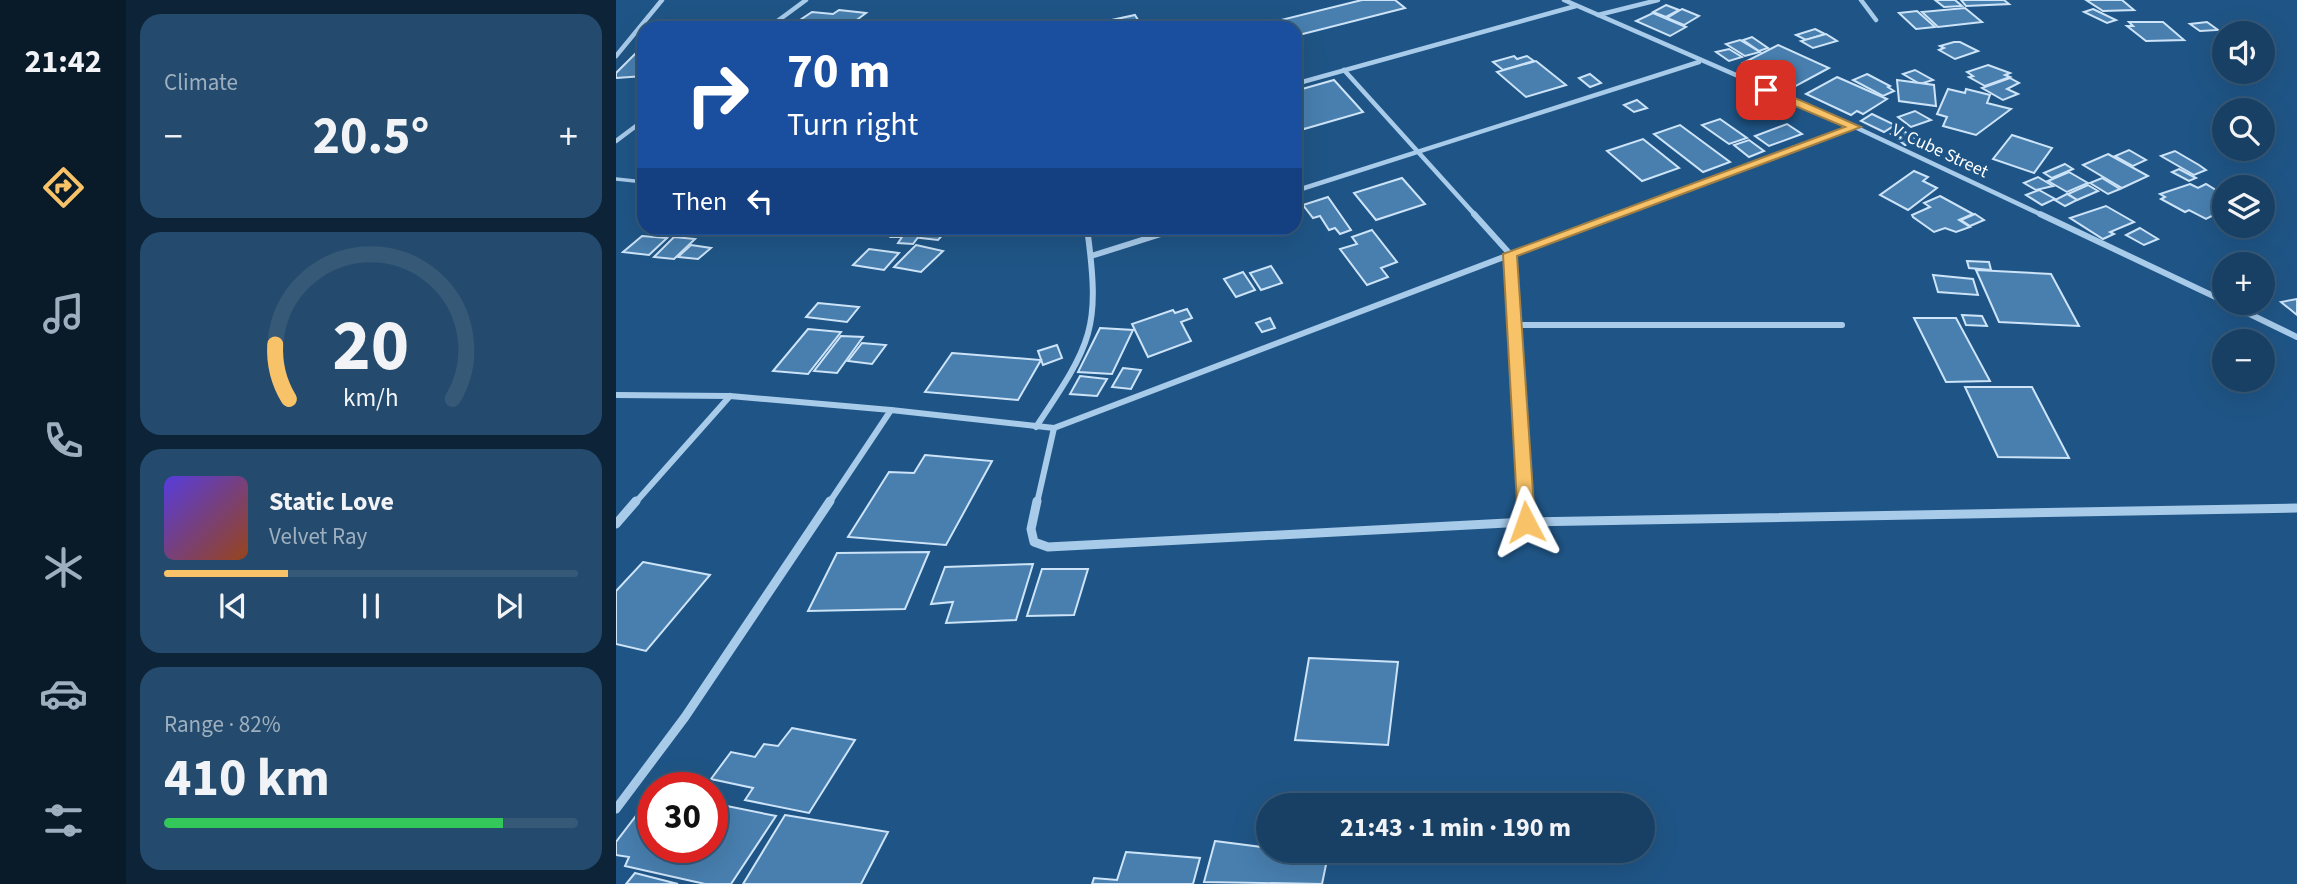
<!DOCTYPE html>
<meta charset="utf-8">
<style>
:root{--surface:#174064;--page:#244b6d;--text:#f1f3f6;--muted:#9eafbf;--line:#365978;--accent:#f8c368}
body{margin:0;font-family:"Source Sans 3",sans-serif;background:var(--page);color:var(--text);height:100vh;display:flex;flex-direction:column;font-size:26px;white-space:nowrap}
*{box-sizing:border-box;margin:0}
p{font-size:23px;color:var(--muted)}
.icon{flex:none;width:38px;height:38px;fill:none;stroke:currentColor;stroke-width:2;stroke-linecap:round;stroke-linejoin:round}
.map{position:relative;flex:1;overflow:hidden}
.sheet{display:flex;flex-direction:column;gap:14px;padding:14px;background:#0d2337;width:490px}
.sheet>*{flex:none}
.banner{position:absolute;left:21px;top:21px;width:665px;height:214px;border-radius:21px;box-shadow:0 7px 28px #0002,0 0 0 2px var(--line);background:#1a4fa0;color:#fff;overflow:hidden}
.tools{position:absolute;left:1596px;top:21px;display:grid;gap:14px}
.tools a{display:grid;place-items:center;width:63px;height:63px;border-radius:50%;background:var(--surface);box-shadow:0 7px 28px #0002,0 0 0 2px var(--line);font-size:35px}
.speed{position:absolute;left:21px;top:772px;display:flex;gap:14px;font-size:35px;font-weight:700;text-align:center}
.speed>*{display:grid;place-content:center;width:91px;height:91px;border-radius:50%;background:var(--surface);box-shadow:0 7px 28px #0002,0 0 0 2px var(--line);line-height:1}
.speed .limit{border:10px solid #d22;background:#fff;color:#111}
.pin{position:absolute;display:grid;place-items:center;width:60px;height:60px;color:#fff;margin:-30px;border-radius:14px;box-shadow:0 4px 10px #0006}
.me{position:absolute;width:77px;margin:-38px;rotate:356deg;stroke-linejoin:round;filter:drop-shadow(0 0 5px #0008)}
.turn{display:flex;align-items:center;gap:24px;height:147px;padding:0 35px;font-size:32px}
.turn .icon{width:91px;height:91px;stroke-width:2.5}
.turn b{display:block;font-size:49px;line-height:60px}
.then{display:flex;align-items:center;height:66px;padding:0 35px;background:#0003;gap:14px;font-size:26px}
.big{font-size:52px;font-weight:700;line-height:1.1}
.sheet .card{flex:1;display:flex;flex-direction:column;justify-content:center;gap:10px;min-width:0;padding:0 24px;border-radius:21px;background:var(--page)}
.sheet .dial{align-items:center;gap:0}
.dial svg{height:182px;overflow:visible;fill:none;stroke:var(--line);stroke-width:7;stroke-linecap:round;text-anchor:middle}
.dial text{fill:var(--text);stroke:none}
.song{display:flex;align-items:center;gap:21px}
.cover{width:84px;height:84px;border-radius:10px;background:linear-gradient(135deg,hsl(250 70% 55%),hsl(20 70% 35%))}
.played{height:7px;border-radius:4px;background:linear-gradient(90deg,var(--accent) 30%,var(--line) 30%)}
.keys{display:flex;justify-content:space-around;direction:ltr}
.heat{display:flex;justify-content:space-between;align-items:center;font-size:38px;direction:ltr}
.charge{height:10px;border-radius:5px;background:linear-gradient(90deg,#34c759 82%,var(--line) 0)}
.trip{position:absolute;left:640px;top:793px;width:399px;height:70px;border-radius:35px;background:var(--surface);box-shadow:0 7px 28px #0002,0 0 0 2px var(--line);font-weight:700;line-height:70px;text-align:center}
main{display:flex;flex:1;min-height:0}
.dock{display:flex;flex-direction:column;width:126px;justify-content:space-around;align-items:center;background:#091a28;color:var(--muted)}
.dock .icon{width:49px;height:49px}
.dock .current{color:var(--accent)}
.dock b{font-size:32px;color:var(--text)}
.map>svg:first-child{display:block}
.building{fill:#487faf;stroke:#cde4f8;stroke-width:2}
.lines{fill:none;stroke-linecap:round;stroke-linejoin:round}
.lane{stroke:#a8cbea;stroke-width:3.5}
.street-far2{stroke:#a8cbea;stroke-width:4.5}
.street-far1{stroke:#a8cbea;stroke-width:6}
.street{stroke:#a8cbea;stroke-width:9}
.route{fill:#f8c368;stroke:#a17f44;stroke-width:2}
.labels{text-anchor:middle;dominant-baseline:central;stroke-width:7;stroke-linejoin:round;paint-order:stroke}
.far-street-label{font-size:18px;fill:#fff;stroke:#1f5586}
</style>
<main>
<nav class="dock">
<b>21:42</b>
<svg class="icon current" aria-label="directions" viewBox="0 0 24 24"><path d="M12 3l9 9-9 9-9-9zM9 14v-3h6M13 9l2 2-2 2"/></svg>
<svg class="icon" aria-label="music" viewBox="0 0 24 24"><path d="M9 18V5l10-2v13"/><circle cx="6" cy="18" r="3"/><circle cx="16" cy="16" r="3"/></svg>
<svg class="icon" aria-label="phone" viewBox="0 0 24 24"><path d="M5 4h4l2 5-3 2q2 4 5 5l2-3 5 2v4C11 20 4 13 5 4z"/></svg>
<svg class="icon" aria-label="climate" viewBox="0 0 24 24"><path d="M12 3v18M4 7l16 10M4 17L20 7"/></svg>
<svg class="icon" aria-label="car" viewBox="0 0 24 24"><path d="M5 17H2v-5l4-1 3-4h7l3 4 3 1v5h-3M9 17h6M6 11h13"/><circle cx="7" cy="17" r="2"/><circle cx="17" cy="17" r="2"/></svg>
<svg class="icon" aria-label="filters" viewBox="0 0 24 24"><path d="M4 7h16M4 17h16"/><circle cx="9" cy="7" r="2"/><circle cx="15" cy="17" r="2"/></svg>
</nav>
<section class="sheet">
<div class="card"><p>Climate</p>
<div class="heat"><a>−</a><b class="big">20.5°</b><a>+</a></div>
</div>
<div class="card dial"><svg viewBox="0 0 100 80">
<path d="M14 69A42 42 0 1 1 86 69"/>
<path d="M14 69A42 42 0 0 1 8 45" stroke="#f8c368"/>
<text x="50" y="56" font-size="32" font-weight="700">20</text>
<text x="50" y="72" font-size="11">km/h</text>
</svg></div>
<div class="card">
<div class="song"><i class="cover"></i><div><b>Static Love</b><p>Velvet Ray</p></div></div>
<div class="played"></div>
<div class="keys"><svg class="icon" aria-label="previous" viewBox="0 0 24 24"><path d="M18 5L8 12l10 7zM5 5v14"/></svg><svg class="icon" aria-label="pause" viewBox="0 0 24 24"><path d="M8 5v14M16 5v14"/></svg><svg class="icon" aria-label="next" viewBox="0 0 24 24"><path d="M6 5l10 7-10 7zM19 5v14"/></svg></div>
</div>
<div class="card"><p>Range · 82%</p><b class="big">410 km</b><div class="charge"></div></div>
</section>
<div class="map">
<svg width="1681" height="884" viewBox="0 0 1681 884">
<rect width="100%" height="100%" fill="#1f5586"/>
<g class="building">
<polygon points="746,0 779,0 789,8 679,36 679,28 633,28"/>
<polygon points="1319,0 1339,0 1346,6 1328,7"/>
<polygon points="1345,0 1388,0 1393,4 1350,6"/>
<polygon points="1470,0 1506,0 1518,10 1487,11"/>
<polygon points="1050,5 1063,10 1050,17 1037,12"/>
<polygon points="1349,8 1366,22 1322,27 1306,12"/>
<polygon points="1066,9 1083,16 1068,25 1051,18"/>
<polygon points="1477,9 1500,20 1491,23 1468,12"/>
<polygon points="223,10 250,13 230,28 178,24 196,12 217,14"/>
<polygon points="1301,11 1319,27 1300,29 1283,13"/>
<polygon points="1037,13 1070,27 1054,36 1020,21"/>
<polygon points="519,15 527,28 485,28 482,23"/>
<polygon points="1513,22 1547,22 1568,40 1530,41 1511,26 1517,26"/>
<polygon points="1591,22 1602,30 1584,31 1574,24"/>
<polygon points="1199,29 1209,34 1190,40 1180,35"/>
<polygon points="1210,34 1221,41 1197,48 1185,41"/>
<polygon points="1136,37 1152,48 1143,51 1127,40"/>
<polygon points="1124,40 1144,52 1129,56 1110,44"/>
<polygon points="1338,42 1344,42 1362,51 1339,59 1323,50 1328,48 1324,46"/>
<polygon points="1162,45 1213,68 1178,87 1127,63"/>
<polygon points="1113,49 1126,57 1113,61 1100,52"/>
<polygon points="20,53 28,53 28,76 0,78 0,73"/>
<polygon points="898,56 901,59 911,56 918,61 887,70 877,62"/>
<polygon points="920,61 950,85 910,97 881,72"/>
<polygon points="1372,65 1394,73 1389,75 1394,77 1369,86 1353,77 1357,76 1351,72"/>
<polygon points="1299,70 1317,80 1304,84 1287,74"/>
<polygon points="974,74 985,83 974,87 963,78"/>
<polygon points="1251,74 1274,86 1272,87 1278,91 1267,96 1237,80"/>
<polygon points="1221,77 1271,99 1247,114 1241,111 1235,115 1190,94"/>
<polygon points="1394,78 1403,83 1391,89 1402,94 1387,100 1366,88"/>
<polygon points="718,80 747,112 688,129 679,118 679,91"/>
<polygon points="1281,80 1318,85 1320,106 1283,101"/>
<polygon points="1332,89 1349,93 1350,89 1374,95 1371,103 1395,109 1360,135 1327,126 1331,117 1321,114"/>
<polygon points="1021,100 1031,108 1018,112 1008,105"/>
<polygon points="1299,111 1315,120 1295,127 1282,117"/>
<polygon points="1256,114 1279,125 1268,132 1245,121"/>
<polygon points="1104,119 1131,138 1113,144 1086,125"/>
<polygon points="1171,124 1186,134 1153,146 1139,136"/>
<polygon points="1064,125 1114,162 1087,172 1038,134"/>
<polygon points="1286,130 1302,140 1289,145 1275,134"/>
<polygon points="1396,135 1436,148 1418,173 1377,159"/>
<polygon points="1027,139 1063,168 1026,181 991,151"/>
<polygon points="1133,140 1148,151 1133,157 1118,145"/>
<polygon points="1513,150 1530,160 1517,166 1499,156"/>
<polygon points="1559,151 1583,165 1590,170 1578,175 1545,156"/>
<polygon points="1492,154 1532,176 1506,188 1467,165"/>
<polygon points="1449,164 1457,169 1436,178 1428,173"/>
<polygon points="1563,169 1580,178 1573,181 1556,172"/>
<polygon points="1298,171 1312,177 1307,181 1321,188 1292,210 1264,195"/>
<polygon points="1453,172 1472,183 1451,192 1432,181"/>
<polygon points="1422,177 1437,186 1420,190 1408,183"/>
<polygon points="786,178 809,204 760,220 738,193"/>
<polygon points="1486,178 1504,189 1492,194 1474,183"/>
<polygon points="1574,184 1582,188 1590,184 1608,195 1608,199 1601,203 1608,207 1608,210 1590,219 1573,210 1569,212 1545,199 1549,197 1544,194"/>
<polygon points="1472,185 1482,191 1461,200 1452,194"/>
<polygon points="1423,190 1439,199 1426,205 1410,195"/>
<polygon points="1451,194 1461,200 1449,206 1439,200"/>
<polygon points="1324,196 1357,214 1343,220 1354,227 1340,232 1329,228 1318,232 1297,217 1296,215 1314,207 1308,203"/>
<polygon points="712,197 735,230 724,234 719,228 713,230 704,216 697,218 687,205"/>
<polygon points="1490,206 1518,222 1494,232 1498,234 1487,239 1454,218"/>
<polygon points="1359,214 1368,220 1354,226 1345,220"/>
<polygon points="282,228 309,228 297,244 282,243 286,237 275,237"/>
<polygon points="313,228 321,228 332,229 322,240 304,238"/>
<polygon points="1524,228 1542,239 1528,245 1510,235"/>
<polygon points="756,230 781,262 765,268 772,277 751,285 724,249 741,244 736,237"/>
<polygon points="26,236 51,238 33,255 7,252"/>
<polygon points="58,237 79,239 58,259 38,257"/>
<polygon points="75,245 95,248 82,259 62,257"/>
<polygon points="300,245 327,251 305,272 278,267"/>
<polygon points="253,249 283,253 268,270 237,265"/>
<polygon points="1351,261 1373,262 1375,270 1353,268"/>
<polygon points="655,266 666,283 645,290 634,273"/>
<polygon points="1360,270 1435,274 1463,326 1383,322"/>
<polygon points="627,272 639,290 620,297 608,279"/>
<polygon points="1317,275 1357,279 1362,295 1322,292"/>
<polygon points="1681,299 1681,315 1665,302"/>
<polygon points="202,303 243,307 231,322 190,317"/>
<polygon points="571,309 576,318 565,322 575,341 532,357 516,324 557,310 559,313"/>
<polygon points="1346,315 1366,316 1371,326 1350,325"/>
<polygon points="654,318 659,328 646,332 640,323"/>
<polygon points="1298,318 1340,318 1374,381 1330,382"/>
<polygon points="484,328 517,330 496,374 462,372"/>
<polygon points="192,329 225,332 192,374 157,371"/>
<polygon points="225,336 247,337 221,373 198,371"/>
<polygon points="246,343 270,345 256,364 232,361"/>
<polygon points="441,345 446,358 427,365 422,351"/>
<polygon points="336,353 425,360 402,400 309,392"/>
<polygon points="507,368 525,370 515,389 496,387"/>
<polygon points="464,376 491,379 481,396 454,394"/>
<polygon points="1349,387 1416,387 1453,458 1382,457"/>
<polygon points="309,455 376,461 330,545 232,537 273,472 298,473"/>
<polygon points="313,552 289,609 192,611 221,553"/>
<polygon points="27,562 94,575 30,651 0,644 0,591"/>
<polygon points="417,564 400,620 330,623 337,602 315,604 329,567"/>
<polygon points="426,569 472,569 458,615 411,616"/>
<polygon points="693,658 782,662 772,745 679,740"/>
<polygon points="176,728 239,740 193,813 129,800 137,788 95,779 115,752 139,757 148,744 162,746"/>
<polygon points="36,795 37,847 96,847 96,803 160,816 115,884 89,884 9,866 13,857 0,855 0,842"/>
<polygon points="169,815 272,832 245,884 127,884"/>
<polygon points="599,841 653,848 653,850 712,855 706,884 588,882"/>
<polygon points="510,852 584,858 577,884 476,884 478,878 501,880"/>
<polygon points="19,873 62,884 10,884"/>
</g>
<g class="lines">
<polyline class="lane" points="0,179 28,182"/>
<g class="street-far2">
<polyline points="948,0 1239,127 1428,216"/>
<polyline points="1245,0 1260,20"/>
<polyline points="982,15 1042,0"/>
<polyline points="152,28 190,0"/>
<polyline points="0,56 46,0"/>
<polyline points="728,70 860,216"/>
<polyline points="679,84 960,6"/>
<polyline points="0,141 28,120"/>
<polyline points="679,191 1083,62"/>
<polyline points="997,216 1239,127"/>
</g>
<g class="street-far1">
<polyline points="858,214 894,254 909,503"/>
<polyline points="1424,214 1608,301"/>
<polyline points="475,256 564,228"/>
<polyline points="1611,303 1681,337"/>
<polyline points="898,325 1226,325"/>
<polyline points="0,395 114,396 275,410 213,503"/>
<polyline points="275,410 438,428 1001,214"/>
<path d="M420,427C476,343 485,330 471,228"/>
<polyline points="19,503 114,396"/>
<polyline points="421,503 438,428"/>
</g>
<g class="street">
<polyline points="421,501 415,529 418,542 432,547 910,522 1681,508"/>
<polyline points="909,501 910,522"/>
<polyline points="0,524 20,501"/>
<polyline points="0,809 69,717 214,501"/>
</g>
</g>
<polygon class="route" points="1146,87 1154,87 1245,127 901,256 919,522 916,527 904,527 902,522 887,254 1229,127 1146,92"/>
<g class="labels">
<g class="far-street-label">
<text transform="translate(1324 151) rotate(25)">V. Cube Street</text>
</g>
</g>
</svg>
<div class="tools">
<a><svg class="icon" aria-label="sound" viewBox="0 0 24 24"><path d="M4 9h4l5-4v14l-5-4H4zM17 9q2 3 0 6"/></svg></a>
<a><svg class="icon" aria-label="search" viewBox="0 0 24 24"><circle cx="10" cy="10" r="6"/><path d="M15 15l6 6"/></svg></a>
<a><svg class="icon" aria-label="layers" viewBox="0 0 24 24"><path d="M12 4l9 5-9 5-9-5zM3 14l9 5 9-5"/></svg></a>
<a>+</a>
<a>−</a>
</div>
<div class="speed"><div class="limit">30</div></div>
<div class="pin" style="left:1150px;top:90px;background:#d93025"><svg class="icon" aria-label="arrive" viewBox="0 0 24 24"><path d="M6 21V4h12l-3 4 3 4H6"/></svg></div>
<svg class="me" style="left:910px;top:522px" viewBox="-20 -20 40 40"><path d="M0-17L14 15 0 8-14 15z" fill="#f8c368" stroke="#fff" stroke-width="4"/></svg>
<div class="trip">21:43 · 1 min · 190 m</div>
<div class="banner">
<div class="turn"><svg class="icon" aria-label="right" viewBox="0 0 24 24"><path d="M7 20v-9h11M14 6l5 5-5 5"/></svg><div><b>70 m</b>Turn right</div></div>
<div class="then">Then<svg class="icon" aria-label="left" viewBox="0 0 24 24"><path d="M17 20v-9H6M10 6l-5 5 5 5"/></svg></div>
</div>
</div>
</main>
